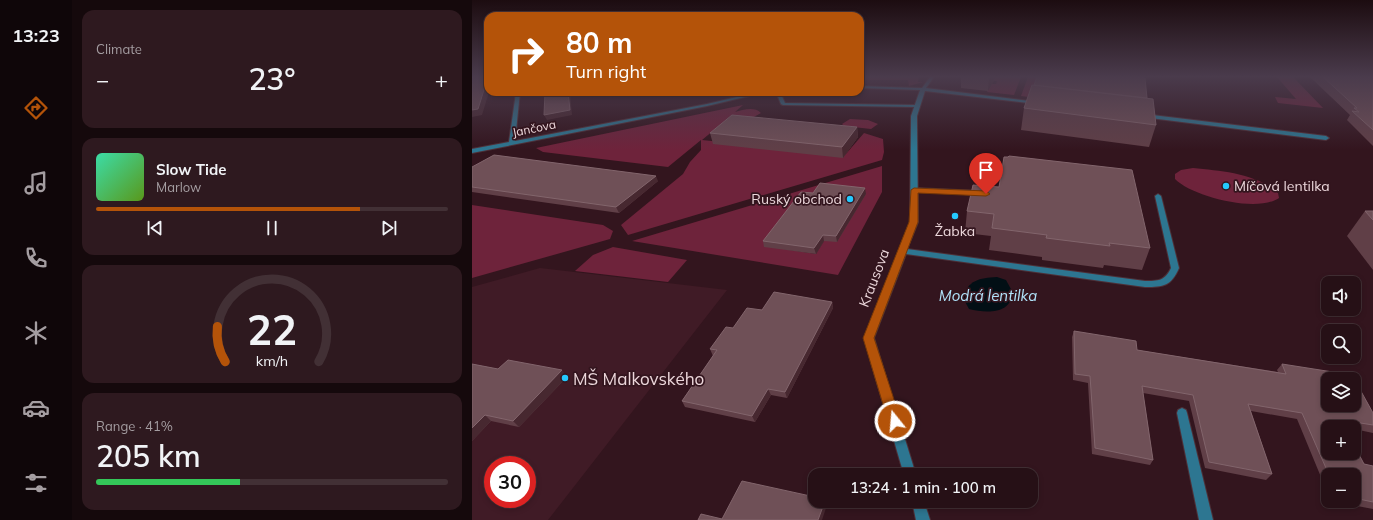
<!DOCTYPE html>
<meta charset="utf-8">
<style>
:root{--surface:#261016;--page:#2e191f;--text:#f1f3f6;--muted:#a49da1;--line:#423035;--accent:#b45309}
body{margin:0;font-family:Mulish,sans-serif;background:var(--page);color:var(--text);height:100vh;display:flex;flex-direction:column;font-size:15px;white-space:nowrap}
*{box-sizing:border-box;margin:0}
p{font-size:13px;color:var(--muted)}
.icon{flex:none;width:22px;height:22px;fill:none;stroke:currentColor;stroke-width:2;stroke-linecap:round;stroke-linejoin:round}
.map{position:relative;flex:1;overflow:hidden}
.drawer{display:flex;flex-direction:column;gap:10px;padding:10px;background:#15090c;width:400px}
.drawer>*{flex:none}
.hud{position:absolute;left:12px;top:12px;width:380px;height:84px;border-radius:12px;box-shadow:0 2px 6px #0003,0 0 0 1px var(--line);background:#b45309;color:#fff;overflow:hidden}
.controls{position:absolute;left:849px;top:276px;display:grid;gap:8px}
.controls a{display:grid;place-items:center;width:40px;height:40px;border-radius:8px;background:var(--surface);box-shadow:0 2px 6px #0003,0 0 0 1px var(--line);font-size:20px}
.speed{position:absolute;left:12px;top:456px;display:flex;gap:8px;font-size:20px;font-weight:700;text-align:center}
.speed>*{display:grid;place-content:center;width:52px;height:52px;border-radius:50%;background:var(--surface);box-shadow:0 2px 6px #0003,0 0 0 1px var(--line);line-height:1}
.speed .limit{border:6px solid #d22;background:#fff;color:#111}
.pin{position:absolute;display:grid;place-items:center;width:34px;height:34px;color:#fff;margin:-41px -17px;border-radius:50% 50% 50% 0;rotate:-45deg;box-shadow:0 0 4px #0007}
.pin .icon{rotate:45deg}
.me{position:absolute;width:44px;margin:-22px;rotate:343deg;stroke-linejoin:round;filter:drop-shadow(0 0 3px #0008)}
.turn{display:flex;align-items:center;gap:14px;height:84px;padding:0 16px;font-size:18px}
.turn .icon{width:52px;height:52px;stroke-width:2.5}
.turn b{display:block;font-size:28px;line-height:34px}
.big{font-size:30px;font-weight:600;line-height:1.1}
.drawer .card{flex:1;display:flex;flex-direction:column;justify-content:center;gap:6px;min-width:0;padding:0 14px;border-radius:12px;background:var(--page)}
.drawer .dial{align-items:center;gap:0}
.dial svg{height:104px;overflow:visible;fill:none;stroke:var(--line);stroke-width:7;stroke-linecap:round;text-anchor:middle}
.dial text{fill:var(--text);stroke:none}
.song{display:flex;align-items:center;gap:12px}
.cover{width:48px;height:48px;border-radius:6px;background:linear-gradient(135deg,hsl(160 70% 55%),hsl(90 70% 35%))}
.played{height:4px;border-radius:2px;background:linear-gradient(90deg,var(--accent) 75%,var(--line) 75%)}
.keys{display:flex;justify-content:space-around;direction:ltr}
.heat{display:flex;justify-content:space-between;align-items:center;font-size:22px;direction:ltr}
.charge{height:6px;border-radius:3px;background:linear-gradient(90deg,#34c759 41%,var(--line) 0)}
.trip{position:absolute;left:336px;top:468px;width:230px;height:40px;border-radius:12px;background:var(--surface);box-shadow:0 2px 6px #0003,0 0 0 1px var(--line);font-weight:600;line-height:40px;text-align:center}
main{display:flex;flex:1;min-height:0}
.dock{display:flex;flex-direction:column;width:72px;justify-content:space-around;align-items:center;background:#0f0609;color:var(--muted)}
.dock .icon{width:28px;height:28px}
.dock .selected{color:var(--accent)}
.dock b{font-size:18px;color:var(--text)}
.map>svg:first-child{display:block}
.built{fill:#401b26;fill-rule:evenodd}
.green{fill:#6e233b;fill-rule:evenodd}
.water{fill:#020f15}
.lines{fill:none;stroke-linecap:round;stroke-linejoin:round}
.lane-casing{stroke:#4d3038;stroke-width:2}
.street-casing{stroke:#4d3038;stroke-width:2}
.lane{fill:#2d7691;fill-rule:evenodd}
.street{fill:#2d7691;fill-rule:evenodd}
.wall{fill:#603f47}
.shaded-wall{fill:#472830}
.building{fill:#6f5057;stroke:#82656c;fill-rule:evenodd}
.route{fill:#b45309;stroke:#753606}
.poi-dot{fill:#24c9fe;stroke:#33151e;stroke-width:1.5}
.labels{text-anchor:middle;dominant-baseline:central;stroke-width:3.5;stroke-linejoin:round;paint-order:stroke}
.far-street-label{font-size:12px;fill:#ecd7db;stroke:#33151e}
.poi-label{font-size:14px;fill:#ecd7db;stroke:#33151e;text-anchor:start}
.street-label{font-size:14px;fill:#ecd7db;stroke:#33151e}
.water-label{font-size:15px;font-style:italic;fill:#b0e3fa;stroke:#33151e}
.near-poi-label{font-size:17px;fill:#ecd7db;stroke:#33151e;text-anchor:start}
</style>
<main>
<nav class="dock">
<b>13:23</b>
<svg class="icon selected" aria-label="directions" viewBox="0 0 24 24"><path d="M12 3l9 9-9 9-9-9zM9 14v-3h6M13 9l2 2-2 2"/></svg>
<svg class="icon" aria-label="music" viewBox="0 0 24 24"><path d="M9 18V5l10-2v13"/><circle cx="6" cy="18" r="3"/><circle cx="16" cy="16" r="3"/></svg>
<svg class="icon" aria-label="phone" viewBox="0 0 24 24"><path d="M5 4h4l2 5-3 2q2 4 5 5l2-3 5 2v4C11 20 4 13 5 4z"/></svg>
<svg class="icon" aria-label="climate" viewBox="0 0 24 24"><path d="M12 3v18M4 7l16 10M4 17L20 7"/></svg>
<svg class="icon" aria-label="car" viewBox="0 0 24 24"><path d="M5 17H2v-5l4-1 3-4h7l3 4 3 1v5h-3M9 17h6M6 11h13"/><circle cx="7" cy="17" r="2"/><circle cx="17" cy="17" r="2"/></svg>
<svg class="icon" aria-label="filters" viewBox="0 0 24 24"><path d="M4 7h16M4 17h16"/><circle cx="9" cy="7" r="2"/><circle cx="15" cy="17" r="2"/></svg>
</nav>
<section class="drawer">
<div class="card"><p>Climate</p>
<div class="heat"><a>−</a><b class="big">23°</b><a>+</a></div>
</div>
<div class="card">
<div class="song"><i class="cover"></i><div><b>Slow Tide</b><p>Marlow</p></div></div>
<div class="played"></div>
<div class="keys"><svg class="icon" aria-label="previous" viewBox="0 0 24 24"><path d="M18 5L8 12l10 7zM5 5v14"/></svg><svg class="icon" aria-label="pause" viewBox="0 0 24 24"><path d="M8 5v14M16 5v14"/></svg><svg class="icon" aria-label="next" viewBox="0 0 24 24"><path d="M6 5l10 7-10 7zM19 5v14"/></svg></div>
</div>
<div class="card dial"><svg viewBox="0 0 100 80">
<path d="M14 69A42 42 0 1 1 86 69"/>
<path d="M14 69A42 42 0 0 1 8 42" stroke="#b45309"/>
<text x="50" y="56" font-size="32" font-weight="700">22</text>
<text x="50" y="72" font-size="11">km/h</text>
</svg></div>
<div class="card"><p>Range · 41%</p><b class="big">205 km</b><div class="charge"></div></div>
</section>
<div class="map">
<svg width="901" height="520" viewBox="0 0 901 520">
<rect width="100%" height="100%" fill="#33151e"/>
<path class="built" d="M68,268L255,290L76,520H0V287ZM21,465H55V499H21Z"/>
<g class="green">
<polygon points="388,77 447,77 446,82 451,82 437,86 436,80 388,80"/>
<polygon points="523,77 549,77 542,95 515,92 519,84 524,84 525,81 521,81"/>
<polygon points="556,77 566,77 598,102 549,96"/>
<polygon points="805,77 821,77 851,108 806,103 803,97 824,99"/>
<path d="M271,105L263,112C271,110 282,106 289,113L280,118L261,117L260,115L230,140L373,155L392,133L411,139L412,152L410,160L156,235L149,225L211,174L218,162L229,150V140L196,167L71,152L64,148Z"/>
<polygon points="378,119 396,120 406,124 399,129 372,126 370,124"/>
<path d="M410,166V192L366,275L160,241ZM393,194L352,241L344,254L293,246Z"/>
<path d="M721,168C750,171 783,173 806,193L807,198C785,213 721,197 703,179V174L709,170Z"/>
<polygon points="0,205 131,225 141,231 138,239 0,278"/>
<polygon points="141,247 215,260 196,282 103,271 121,255"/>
</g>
<path class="water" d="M525,277L534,280L540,291C541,315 513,313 497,309L491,298C496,280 507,278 525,277Z"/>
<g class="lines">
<g class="lane-casing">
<g id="lane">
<polygon points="304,92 308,92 313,103 446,105 448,106 446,107 311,105 309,104"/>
<polygon points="442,188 509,191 512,193 509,195 440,191 439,190"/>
<polygon points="710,408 714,410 715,413 741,520 727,520 705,413 706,410"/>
</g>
</g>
<g class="street-casing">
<g id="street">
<path d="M458,77H462L454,88L565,102L567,103L565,104L453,91L445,116L446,222L435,249L673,281C686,281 693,281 699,268L683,196L686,194L689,196L707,268C699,286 692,287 673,287L434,254L402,338L444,475H432L392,338L438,222L439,116L448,90L388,88V86L450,88Z"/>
<polygon points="44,92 48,92 43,141 235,104 286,92 294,92 235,106 0,153 0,149 37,142"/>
<polygon points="672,114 854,136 857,138 854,140 670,117 669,116"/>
<polygon points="440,501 452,501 458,520 444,520"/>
</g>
</g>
<use href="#lane" class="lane"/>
<use href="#street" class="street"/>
</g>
<g class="wall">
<polygon points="489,77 524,77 516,91 489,88"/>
<polygon points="838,77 901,77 901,146 875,120 878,115"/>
<polygon points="562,85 675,98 684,125 677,147 549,130 552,108"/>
<polygon points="385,127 386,137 371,158 241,144 238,133"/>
<polygon points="0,167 186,181 147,213 0,192"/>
<polygon points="527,187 678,248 670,270 632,265 631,268 570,260 570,257 517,250 519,236 493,233 495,211"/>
<polygon points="341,193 394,194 365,242 352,241 344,254 292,247 291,241"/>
<polygon points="893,211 901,211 901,270 875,236"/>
<polygon points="360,302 361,308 315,398 299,395 283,422 213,407 210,401 241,356 238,349 261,328 290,310"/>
<polygon points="602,331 665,350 806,372 805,370 810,364 901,413 901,433 882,429 882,427 856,427 892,464 901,466 901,509 859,501 882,501 882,475 856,475 856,494 825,419 779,411 800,474 794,480 733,468 717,401 671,393 681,460 678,465 620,454 616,383 601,380 600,337"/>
<polygon points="0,364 26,369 95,377 47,427 19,421 0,441"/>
</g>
<g class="shaded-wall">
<polygon points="517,77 524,77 516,91"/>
<polygon points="16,78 16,92 17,92 10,115 0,117 0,110"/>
<polygon points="96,92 98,92 100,115 75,120 72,115"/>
<polygon points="385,127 386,137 371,158 370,147"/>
<polygon points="184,176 186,181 147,213 144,207"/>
<polygon points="393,188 394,194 365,242 364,236"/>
<polygon points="351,235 352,241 344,254 342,248"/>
<polygon points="360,302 361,308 315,398 313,392"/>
<polygon points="90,370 95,377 47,427 41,421"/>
<polygon points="296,389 299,395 283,422 280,416"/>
<polygon points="13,415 19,421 0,441 0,428"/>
<polygon points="353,501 354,501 355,505 350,520 346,520"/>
</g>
<g class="building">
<polygon points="0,77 16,77 6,109 0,110"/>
<polygon points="565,77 583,78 583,77 668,77 673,78 675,98 562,85"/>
<polygon points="851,77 901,77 901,130 880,111 887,112 882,108 885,108"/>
<polygon points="560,85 681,99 684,125 552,108"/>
<polygon points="73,92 96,92 98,110 72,115"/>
<polygon points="260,115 385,127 370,147 238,133"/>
<polygon points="22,155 184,176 144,207 0,187 0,167"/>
<polygon points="537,156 660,170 678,248 637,243 638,246 574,238 575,235 520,228 522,214 495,211 501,185 527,187 532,157 536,157"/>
<polygon points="348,183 393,188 364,236 351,235 342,248 291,241 329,192 341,193"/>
<polygon points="893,211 901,211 901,220"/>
<polygon points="302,292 360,302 313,392 296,389 280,416 210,401 245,350 238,349 254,327 261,328 275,308 290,310"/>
<path d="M602,331L664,341L665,350L814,374L810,364L880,375L901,413V425L870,420L874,427H856V453H882V445L892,464L901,466V502L882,498V475H857L830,413L776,404L800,474L737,462L721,395L670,386L681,460L623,448L618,376L603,374ZM856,379H882V405H856Z"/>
<polygon points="36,360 90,370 41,421 13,415 0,428 0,364 26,369"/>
<polygon points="270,481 343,497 343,501 353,501 346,520 226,520 229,514 250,519"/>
</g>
<linearGradient id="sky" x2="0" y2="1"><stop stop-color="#1c0c10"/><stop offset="0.51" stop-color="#4a3b4c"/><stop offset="1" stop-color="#4a3b4c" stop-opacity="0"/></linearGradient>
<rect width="901" height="150" fill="url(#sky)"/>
<polygon class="route" points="442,188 514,191 518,194 514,196 446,193 446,222 402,338 429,421 427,425 423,427 418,425 416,421 391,338 437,222 439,190"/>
<g class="poi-dot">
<circle cx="754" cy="186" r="4"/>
<circle cx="378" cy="199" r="4"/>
<circle cx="483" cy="216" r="4"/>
<circle cx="93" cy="378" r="4"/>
</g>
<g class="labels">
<g class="far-street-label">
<text transform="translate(62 128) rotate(-11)">Jančova</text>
</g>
<g class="poi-label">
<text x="762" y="186">Míčová lentilka</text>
<text x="370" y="199" text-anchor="end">Ruský obchod</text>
<text x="483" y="231" text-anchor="middle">Žabka</text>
</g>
<g class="street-label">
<text transform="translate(402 278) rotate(-69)">Krausova</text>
</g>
<g class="water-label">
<text x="516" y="295">Modrá lentilka</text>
</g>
<g class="near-poi-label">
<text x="101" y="378">MŠ Malkovského</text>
</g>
</g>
</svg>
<div class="controls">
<a><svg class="icon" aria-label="sound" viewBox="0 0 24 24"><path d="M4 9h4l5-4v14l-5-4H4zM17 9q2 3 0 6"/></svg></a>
<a><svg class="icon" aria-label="search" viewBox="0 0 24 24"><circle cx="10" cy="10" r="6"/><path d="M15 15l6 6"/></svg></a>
<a><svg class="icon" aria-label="layers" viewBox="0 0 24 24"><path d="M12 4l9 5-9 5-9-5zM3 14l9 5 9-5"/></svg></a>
<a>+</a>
<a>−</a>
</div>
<div class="speed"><div class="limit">30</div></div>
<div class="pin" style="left:514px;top:194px;background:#d93025"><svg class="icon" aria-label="arrive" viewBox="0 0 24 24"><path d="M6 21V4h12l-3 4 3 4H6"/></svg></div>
<svg class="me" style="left:423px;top:421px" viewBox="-20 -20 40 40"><circle r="17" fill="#b45309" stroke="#fff" stroke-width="3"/><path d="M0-11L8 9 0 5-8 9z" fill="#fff"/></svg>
<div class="trip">13:24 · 1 min · 100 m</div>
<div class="hud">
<div class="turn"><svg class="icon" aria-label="right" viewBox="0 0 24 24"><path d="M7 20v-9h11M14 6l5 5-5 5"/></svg><div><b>80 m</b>Turn right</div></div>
</div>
</div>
</main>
